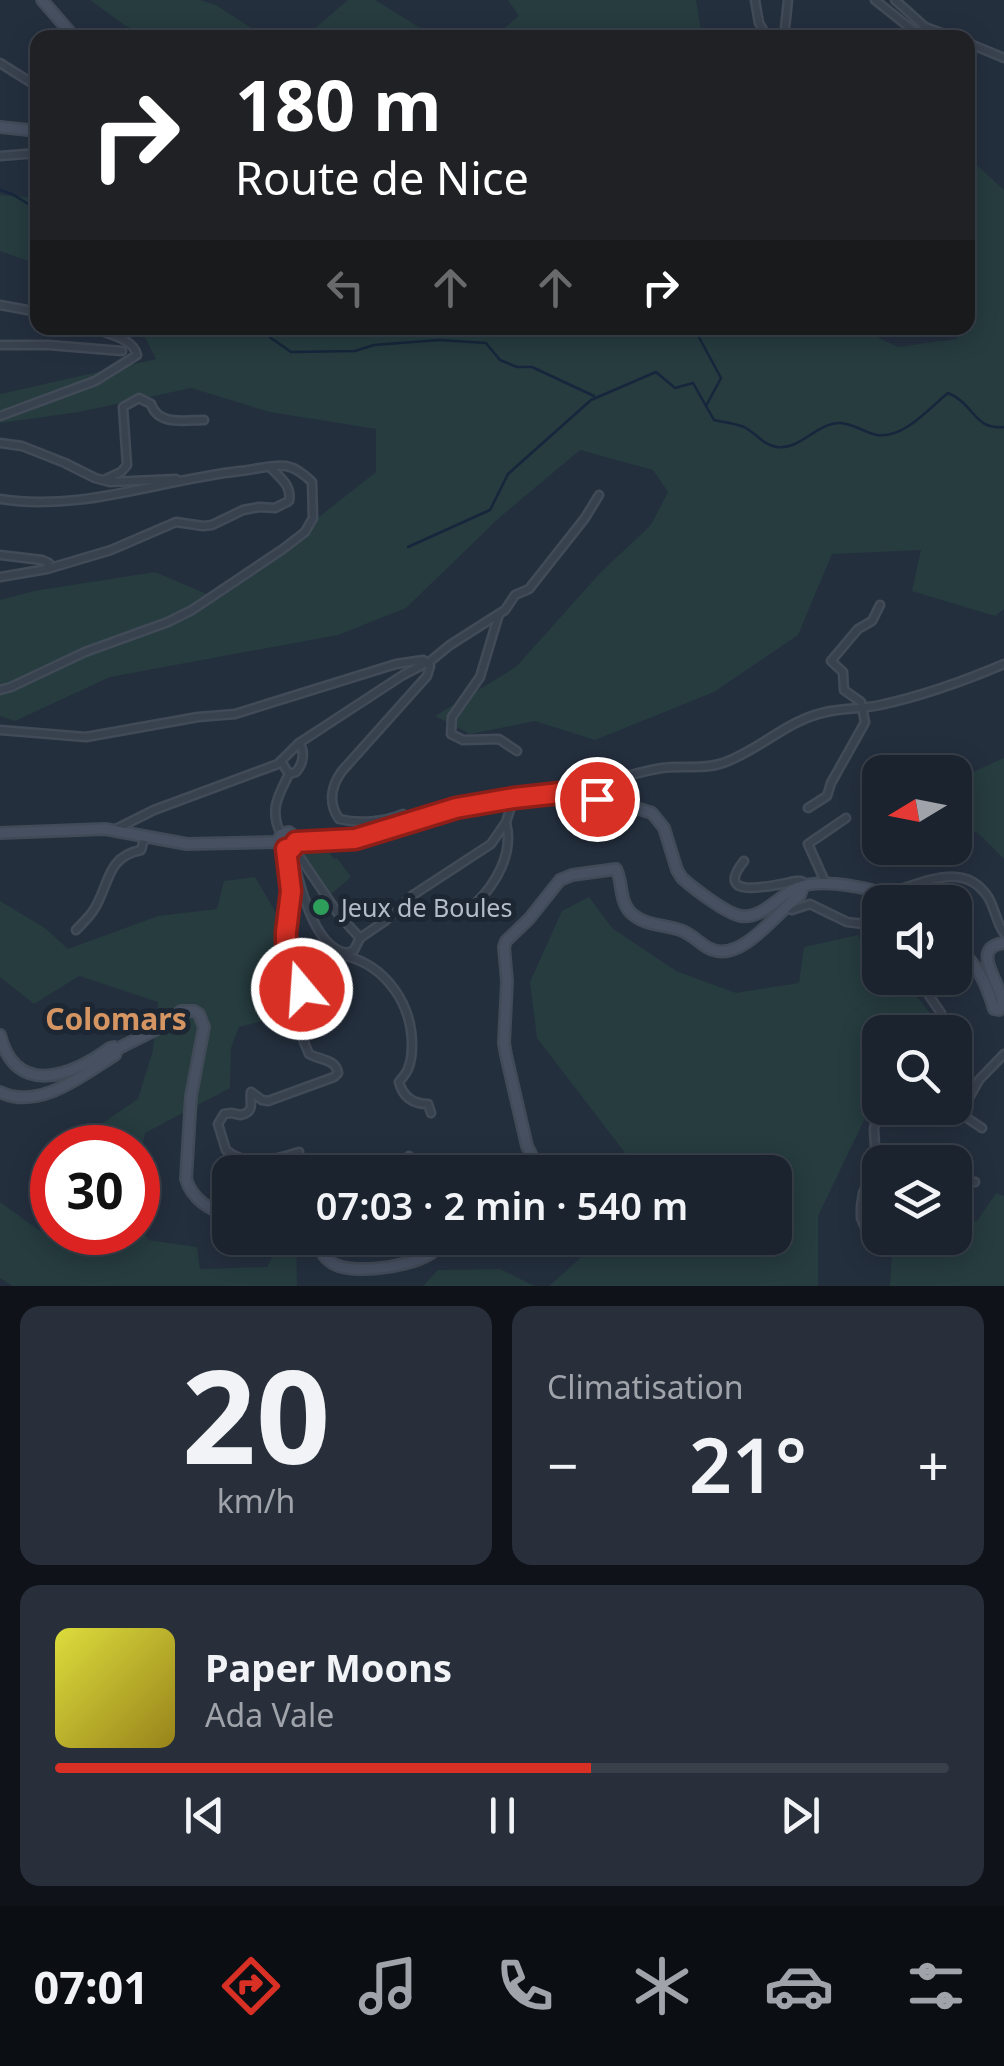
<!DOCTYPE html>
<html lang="fr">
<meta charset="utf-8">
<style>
:root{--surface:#1b232e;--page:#282f3a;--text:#f1f3f6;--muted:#a0a4aa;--line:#39404a;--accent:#d93025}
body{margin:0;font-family:"Noto Sans",sans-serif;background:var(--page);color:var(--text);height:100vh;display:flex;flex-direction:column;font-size:38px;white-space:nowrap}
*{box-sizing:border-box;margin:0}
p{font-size:32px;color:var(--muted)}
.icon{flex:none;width:55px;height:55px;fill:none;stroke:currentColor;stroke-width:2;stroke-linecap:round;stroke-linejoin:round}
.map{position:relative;height:1286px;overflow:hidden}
.details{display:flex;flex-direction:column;gap:20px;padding:20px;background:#0f1319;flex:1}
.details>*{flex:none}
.hud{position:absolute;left:30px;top:30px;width:945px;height:305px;border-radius:20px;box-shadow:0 5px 25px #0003,0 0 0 2px var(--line);background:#202124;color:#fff;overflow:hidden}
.needle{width:65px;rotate:260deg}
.controls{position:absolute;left:862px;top:755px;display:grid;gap:20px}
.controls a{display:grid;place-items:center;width:110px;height:110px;border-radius:20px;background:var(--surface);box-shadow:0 5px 25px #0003,0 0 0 2px var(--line);font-size:50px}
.speed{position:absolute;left:30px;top:1125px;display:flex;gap:20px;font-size:50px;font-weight:700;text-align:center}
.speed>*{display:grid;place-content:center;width:130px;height:130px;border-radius:50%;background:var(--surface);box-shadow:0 5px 25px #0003,0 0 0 2px var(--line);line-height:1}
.speed .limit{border:15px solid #d22;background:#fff;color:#111}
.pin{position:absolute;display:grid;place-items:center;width:85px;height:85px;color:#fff;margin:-42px;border:5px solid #fff;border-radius:50%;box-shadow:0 2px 10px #0007}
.me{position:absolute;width:110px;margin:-55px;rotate:342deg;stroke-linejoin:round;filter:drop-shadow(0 0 8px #0008)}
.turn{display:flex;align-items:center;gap:35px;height:210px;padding:0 40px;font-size:45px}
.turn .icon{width:130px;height:130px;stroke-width:2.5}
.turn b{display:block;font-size:70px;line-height:85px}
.lanes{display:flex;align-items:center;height:95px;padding:0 40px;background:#0003;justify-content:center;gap:50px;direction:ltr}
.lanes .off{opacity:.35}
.big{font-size:75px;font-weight:600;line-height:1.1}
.details .tile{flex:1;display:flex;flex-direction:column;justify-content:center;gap:15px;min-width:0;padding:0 35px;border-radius:20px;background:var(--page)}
.details .dial{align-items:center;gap:0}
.dial b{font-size:130px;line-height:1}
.song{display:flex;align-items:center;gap:30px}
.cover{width:120px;height:120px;border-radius:15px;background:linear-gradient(135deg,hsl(60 70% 55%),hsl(50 70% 35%))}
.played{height:10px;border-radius:5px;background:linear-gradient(90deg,var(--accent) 60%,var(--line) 60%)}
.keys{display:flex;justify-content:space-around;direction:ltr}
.heat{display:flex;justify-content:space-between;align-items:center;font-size:55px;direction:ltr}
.details .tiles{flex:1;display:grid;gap:20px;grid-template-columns:1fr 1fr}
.tile:last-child{grid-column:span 2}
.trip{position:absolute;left:212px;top:1155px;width:580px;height:100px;border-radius:20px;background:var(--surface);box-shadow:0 5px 25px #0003,0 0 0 2px var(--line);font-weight:600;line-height:100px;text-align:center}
.menu{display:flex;height:160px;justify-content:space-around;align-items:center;background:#0b0e12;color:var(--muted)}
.menu .icon{width:70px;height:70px}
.menu .selected{color:var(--accent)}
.menu b{font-size:45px;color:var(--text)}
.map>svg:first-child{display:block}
.green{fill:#263c3f}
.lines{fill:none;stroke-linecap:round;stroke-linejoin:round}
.stream{stroke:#17263c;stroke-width:2.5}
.street-casing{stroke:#414a57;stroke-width:11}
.secondary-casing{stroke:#414a57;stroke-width:14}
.street{stroke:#38414e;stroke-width:6}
.secondary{stroke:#465061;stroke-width:9}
.route-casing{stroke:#8d1f18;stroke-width:25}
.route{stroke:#d93025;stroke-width:18}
.leisure-dot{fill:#2e9e5b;stroke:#1d2633;stroke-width:4}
.labels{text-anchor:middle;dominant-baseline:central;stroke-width:10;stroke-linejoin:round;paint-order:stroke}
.poi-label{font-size:25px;fill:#b4bcc9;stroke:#1d2633;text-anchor:start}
.quarter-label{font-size:30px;font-weight:bold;fill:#d59563;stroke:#1d2633}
</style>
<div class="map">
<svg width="1004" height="1286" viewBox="0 0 1004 1286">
<rect width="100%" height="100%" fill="#242f3e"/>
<g class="green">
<polygon points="90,0 200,0 216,5 265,37 149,37 123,24"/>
<polygon points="348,0 375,0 435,37 305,37"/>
<polygon points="508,0 696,0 702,37 493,37 519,16"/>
<polygon points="968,157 1004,190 1004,609 995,616 912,591 921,550 832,554 798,635 714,692 595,740 535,721 470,734 435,716 516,667 601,572 651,525 668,492 653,470 580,450 500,517 406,608 338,635 110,677 15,721 0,716 0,600 34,591 155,572 216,598 376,472 376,429 270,412 191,388 79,412 0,423 0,394 156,359 140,328 858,328 898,347 956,339 973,319 970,249 968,242"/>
<polygon points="0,195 37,198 37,264 0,251"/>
<polygon points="1004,758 1004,859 978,833 955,825 955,780"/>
<polygon points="324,846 334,859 337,858 351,877 329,896 298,849"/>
<polygon points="255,877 282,923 297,997 299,1021 267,1020 239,1027 231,1048 230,1088 145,1133 138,1167 138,1148 101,1147 101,1124 138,1099 153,1050 158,1002 79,976 34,1004 0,977 0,901 45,928 68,949 158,916 217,909 224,881"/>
<polygon points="589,897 612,928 676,971 736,993 799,983 804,947 858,935 876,974 880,978 906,983 933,1017 927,1032 880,1032 880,1108 891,1108 869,1110 818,1216 818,1286 549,1286 603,1238 775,1238 775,1172 629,1172 629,1158 537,1038 530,982 562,911"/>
<polygon points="996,1193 1004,1196 1004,1286 890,1286 893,1238 955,1238 955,1223 977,1221"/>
<polygon points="0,1202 40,1231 101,1240 102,1233 138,1232 138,1218 148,1240 197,1247 200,1269 267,1267 283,1238 296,1238 297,1286 12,1286 0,1278"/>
<polygon points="500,1269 535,1286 423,1286 438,1270"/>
</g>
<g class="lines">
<g class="stream">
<polyline points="0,190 12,194 38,210"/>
<polyline points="261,328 271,338 291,352 355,351 374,345 439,340 486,343 500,360 517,367 532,367 594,396"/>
<polyline points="694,328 721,378 706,406"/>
<path d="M408,547L490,510L508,474L591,400L656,372L675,388L693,383L714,420C723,422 735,423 744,427C756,433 763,445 777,447C801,450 816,423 840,423C852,423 865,433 877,435C904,439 929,408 948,393C975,404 973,430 1004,427"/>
</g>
<g class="street-casing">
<g id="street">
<polyline points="755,0 759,23 768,38"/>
<polyline points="875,0 914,31 923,32 925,27 923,25 895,0"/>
<polyline points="925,27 955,38"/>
<polyline points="784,38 788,0"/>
<polyline points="968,43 1004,58"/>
<polyline points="0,63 38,87"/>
<polyline points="0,156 38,153"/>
<polyline points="0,305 38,312"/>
<polyline points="0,345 49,345 122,351"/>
<path d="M0,416L95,381L137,355C133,338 109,335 94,328"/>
<polyline points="0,443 22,446 65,463 95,478 110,482 176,479"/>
<path d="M104,480L121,472L127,465L123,407L139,398L151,404C158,426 185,420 204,420"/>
<path d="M0,499C82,512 159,480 240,471C254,470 272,464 286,466C297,468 305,475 312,482L313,518L305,532L283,549L192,610L168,622L85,652L11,687L0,690"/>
<polyline points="0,555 42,560 49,563 47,567"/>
<path d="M0,577L47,569L111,550L176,522L203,526L212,525L243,510L259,507L275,508L289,501C292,485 280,478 270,467"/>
<polyline points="499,614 480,677 452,717 451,734 463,740 499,739 517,751"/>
<polyline points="428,663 450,645 505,610 515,595 529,589 585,518 599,495"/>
<path d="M0,730L86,737L198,717L235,714L396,664L423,660L430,666L427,676L342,771C331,786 328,803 339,819C359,824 384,822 403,814L408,818L410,823"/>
<path d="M289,774L296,772C303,764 305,753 300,744"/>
<path d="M560,793L564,787C597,788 629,773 662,768C682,765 704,770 723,763C760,750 787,720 826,712C844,708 862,709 880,705C922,696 964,681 1004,664"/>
<polyline points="808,808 827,796 831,783 863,726 865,722 861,702 844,690 843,672 831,661 858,629 872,621 880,605"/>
<polyline points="114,830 154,810 278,764 299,743 403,675 426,663"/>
<path d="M281,834C269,810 278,796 289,774L281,761"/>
<polyline points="293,847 339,915 360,938"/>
<path d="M286,849L291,884L285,932L287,942L302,989L304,1013L302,1037L309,1054C320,1060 336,1059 338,1073L334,1077L268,1101L262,1100L251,1092C249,1103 256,1111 241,1115L231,1113L224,1114L218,1124L226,1150C248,1168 274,1160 299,1152"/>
<path d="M292,855C300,883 313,948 347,953L354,950L360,938L385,921L413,895L491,844L506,822L514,798"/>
<path d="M744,861C710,903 779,884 796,881H801L806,884"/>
<polyline points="826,884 808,844 846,818"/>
<path d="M887,895L894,891C926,882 965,861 988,897C995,908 996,922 1004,933"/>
<path d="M475,904C496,884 514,853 506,823"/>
<polyline points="786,908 792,910 810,904 847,922 872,925 880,931"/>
<path d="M76,930C82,924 88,918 93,911C110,886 105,857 141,850L145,836"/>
<path d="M346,956C386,966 412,1004 412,1045C412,1052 411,1062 408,1069C406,1074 402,1078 399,1082C403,1097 413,1104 428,1104L431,1113"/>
<polyline points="917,978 941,1013 940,1018 921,1032"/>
<polyline points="880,1101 874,1129 876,1163 863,1193 861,1206 861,1218 870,1239 880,1225"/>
<polyline points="982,1128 964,1116 962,1110 979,1080 1004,1054"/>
<polyline points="409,1156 412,1172"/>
<polyline points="955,1180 975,1182"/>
</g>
</g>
<g class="secondary-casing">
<g id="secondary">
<polyline points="42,0 75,38"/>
<polyline points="0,127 38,131"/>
<polyline points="0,833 105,829 187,844 278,842"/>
<path d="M278,842L282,848L288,849L296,843L355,839L456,809L500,800L560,793L621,803L652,813L664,828L677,870L682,878C693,888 727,914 741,916C762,919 779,896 796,888C822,877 878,888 901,902"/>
<polyline points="278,842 281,834 289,832 294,836 296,843"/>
<path d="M955,945C977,964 986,982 994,1009L999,1010C1000,1008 1002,1005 1002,1002C1002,984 968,948 1004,943"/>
<path d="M0,1035C16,1098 72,1076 110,1048L114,1047L117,1049L165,1025L181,1011H194L199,1014L204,1027L191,1096L186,1179C192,1199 210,1211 230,1215"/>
<path d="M0,1092C40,1111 82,1075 115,1055L117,1049"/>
<path d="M547,1172L533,1158L527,1146L506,1055L504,1043L507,981L504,947L506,941L529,919L560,880L572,875L616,869C623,882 619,900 630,912C644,926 663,924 680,930C693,934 701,946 713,950C743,961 778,911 800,895L803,886"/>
<path d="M320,1238C321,1246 321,1254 328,1260C346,1277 408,1267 428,1255C436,1251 440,1244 444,1238"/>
</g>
</g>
<use href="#street" class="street"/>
<use href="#secondary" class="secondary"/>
</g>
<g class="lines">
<g class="route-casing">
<polyline id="route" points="302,989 286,942 286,932 291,891 286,849 292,848 296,842 355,839 456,808 514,798 560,793 597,799"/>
</g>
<use href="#route" class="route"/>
</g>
<circle class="leisure-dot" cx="321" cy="907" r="10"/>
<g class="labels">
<g class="poi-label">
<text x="341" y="907">Jeux de Boules</text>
</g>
<g class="quarter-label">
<text x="116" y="1018">Colomars</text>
</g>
</g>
</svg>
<div class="controls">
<a><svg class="needle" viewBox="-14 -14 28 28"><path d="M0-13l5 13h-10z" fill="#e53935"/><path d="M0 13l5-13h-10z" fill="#a0a4aa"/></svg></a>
<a><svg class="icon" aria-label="sound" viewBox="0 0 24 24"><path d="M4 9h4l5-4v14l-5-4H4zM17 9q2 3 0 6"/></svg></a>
<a><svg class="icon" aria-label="search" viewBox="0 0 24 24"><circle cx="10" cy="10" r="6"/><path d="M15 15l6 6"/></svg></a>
<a><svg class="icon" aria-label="layers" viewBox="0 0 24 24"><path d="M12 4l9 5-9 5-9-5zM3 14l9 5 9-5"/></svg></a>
</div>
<div class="speed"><div class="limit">30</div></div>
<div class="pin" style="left:597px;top:799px;background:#d93025"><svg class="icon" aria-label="arrive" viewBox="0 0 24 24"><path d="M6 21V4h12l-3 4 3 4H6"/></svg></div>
<svg class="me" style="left:302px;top:989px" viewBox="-20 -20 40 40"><circle r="17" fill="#d93025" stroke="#fff" stroke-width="3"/><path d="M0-11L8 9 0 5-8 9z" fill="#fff"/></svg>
<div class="trip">07:03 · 2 min · 540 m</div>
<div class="hud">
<div class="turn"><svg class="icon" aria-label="right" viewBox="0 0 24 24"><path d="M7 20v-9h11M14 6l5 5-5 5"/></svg><div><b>180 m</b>Route de Nice</div></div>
<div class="lanes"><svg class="icon off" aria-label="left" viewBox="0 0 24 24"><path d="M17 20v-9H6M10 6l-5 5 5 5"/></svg><svg class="icon off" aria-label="ahead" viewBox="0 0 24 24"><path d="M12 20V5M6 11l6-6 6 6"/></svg><svg class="icon off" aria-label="ahead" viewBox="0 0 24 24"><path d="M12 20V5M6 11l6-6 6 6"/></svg><svg class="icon" aria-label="right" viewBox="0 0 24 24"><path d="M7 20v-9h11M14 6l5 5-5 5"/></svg></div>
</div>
</div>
<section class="details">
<div class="tiles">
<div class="tile dial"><b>20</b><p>km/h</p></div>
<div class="tile"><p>Climatisation</p>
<div class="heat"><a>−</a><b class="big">21°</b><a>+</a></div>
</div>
<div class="tile">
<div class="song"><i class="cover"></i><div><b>Paper Moons</b><p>Ada Vale</p></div></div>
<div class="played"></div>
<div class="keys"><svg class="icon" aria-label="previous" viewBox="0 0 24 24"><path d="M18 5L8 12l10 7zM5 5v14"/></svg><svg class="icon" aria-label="pause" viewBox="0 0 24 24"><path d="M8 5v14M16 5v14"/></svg><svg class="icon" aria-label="next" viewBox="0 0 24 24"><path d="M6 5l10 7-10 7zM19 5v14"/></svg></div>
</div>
</div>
</section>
<nav class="menu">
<b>07:01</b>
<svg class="icon selected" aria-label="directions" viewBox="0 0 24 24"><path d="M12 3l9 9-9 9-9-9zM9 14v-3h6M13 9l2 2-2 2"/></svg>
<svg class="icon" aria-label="music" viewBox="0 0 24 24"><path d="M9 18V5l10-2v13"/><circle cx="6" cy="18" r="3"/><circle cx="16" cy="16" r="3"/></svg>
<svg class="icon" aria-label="phone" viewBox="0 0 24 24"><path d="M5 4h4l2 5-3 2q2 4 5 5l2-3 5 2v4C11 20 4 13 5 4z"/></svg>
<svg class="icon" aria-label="climate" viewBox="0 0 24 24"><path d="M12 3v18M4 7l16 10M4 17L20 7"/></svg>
<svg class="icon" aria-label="car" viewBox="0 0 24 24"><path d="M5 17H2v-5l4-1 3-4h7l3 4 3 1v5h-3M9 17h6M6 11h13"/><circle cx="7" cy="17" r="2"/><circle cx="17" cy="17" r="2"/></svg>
<svg class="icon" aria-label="filters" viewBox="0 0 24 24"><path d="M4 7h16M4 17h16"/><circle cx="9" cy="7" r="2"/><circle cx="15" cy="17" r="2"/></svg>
</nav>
